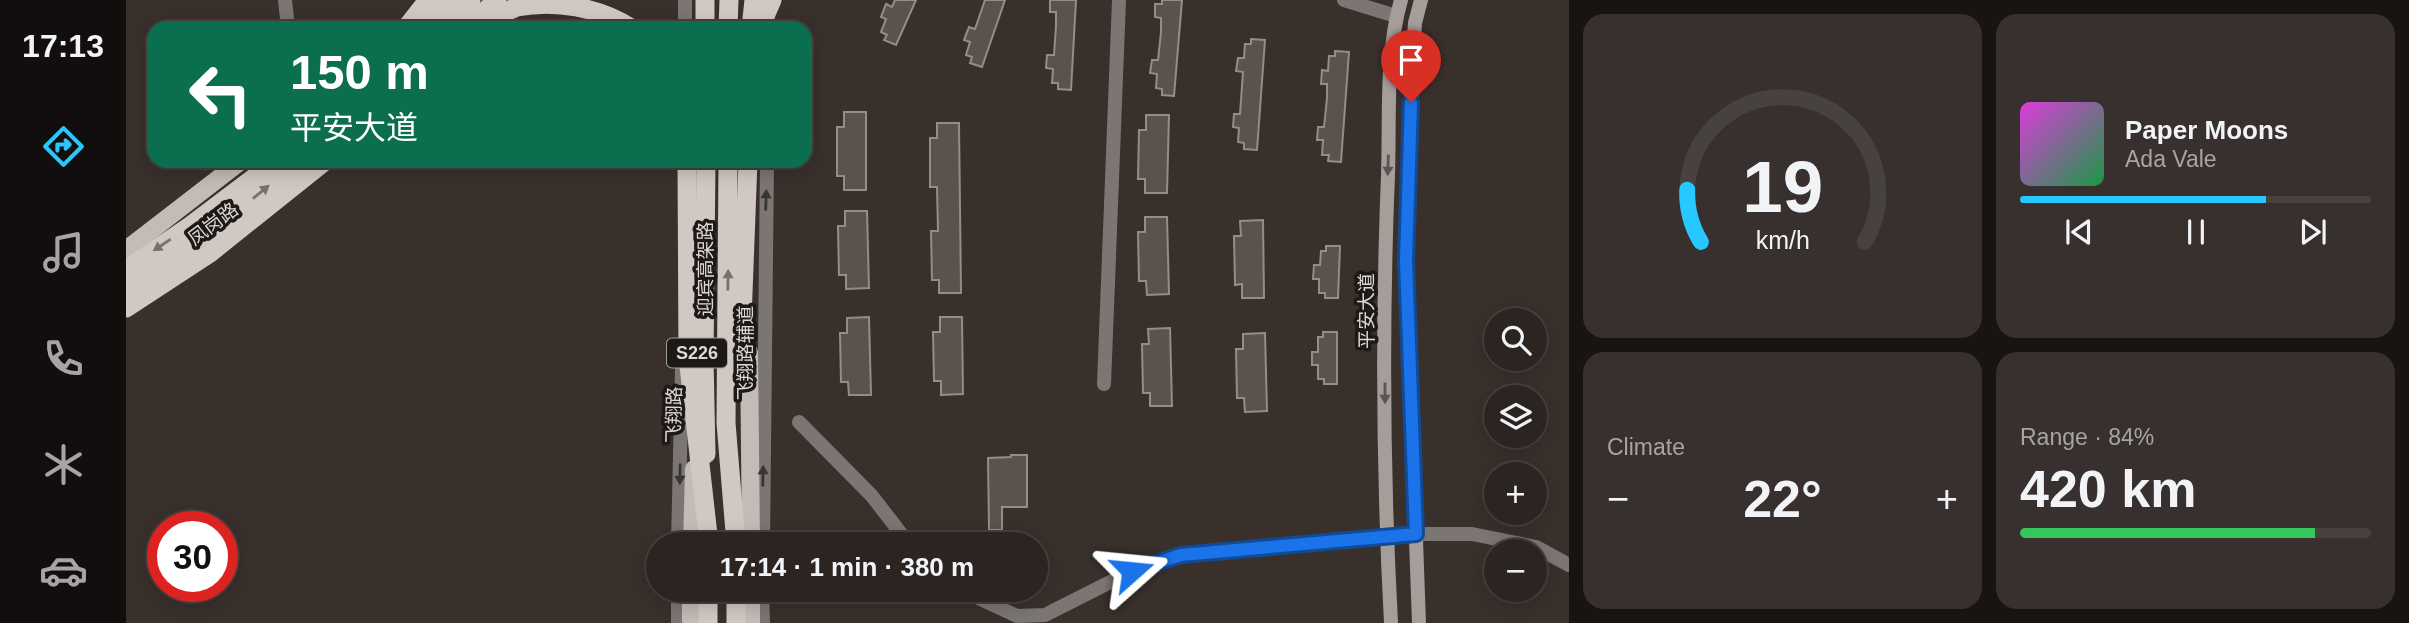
<!DOCTYPE html>
<meta charset="utf-8">
<style>
:root{--surface:#2b2421;--page:#37302e;--text:#f1f3f6;--muted:#a6a4a5;--line:#47413f;--accent:#27c8ff}
body{margin:0;font-family:Arial,"Noto Sans SC",sans-serif;background:var(--page);color:var(--text);height:100vh;display:flex;flex-direction:column;font-size:26px;white-space:nowrap}
*{box-sizing:border-box;margin:0}
p{font-size:23px;color:var(--muted)}
.icon{flex:none;width:38px;height:38px;fill:none;stroke:currentColor;stroke-width:2;stroke-linecap:round;stroke-linejoin:round}
.map{position:relative;flex:1;overflow:hidden}
.sheet{display:flex;flex-direction:column;gap:14px;padding:14px;background:#181412;width:840px}
.sheet>*{flex:none}
.top-card{position:absolute;left:21px;top:21px;width:665px;height:147px;border-radius:21px;box-shadow:0 4px 18px #0003,0 0 0 2px var(--line);background:#0b6e4f;color:#fff;overflow:hidden}
.fabs{position:absolute;left:1358px;top:308px;display:grid;gap:14px}
.fabs a{display:grid;place-items:center;width:63px;height:63px;border-radius:50%;background:var(--surface);box-shadow:0 4px 18px #0003,0 0 0 2px var(--line);font-size:35px}
.speed{position:absolute;left:21px;top:511px;display:flex;gap:14px;font-size:35px;font-weight:700;text-align:center}
.speed>*{display:grid;place-content:center;width:91px;height:91px;border-radius:50%;background:var(--surface);box-shadow:0 4px 18px #0003,0 0 0 2px var(--line);line-height:1}
.speed .limit{border:10px solid #d22;background:#fff;color:#111}
.pin{position:absolute;display:grid;place-items:center;width:60px;height:60px;color:#fff;margin:-72px -30px;border-radius:50% 50% 50% 0;rotate:-45deg;box-shadow:0 0 7px #0007}
.pin .icon{rotate:45deg}
.me{position:absolute;width:77px;margin:-38px;rotate:72deg;stroke-linejoin:round;filter:drop-shadow(0 0 5px #0008)}
.turn{display:flex;align-items:center;gap:24px;height:147px;padding:0 28px;font-size:32px}
.turn .icon{width:91px;height:91px;stroke-width:2.5}
.turn b{display:block;font-size:49px;line-height:60px}
.big{font-size:52px;font-weight:700;line-height:1.1}
.sheet .tile{flex:1;display:flex;flex-direction:column;justify-content:center;gap:10px;min-width:0;padding:0 24px;border-radius:21px;background:var(--page)}
.sheet .dial{align-items:center;gap:0}
.dial svg{height:182px;overflow:visible;fill:none;stroke:var(--line);stroke-width:7;stroke-linecap:round;text-anchor:middle}
.dial text{fill:var(--text);stroke:none}
.song{display:flex;align-items:center;gap:21px}
.cover{width:84px;height:84px;border-radius:10px;background:linear-gradient(135deg,hsl(300 70% 55%),hsl(140 70% 35%))}
.played{height:7px;border-radius:4px;background:linear-gradient(90deg,var(--accent) 70%,var(--line) 70%)}
.keys{display:flex;justify-content:space-around;direction:ltr}
.heat{display:flex;justify-content:space-between;align-items:center;font-size:38px;direction:ltr}
.charge{height:10px;border-radius:5px;background:linear-gradient(90deg,#34c759 84%,var(--line) 0)}
.sheet .tiles{flex:1;display:grid;gap:14px;grid-template-columns:repeat(2,1fr)}
.trip{position:absolute;left:520px;top:532px;width:402px;height:70px;border-radius:35px;background:var(--surface);box-shadow:0 4px 18px #0003,0 0 0 2px var(--line);font-weight:700;line-height:70px;text-align:center}
main{display:flex;flex:1;min-height:0}
.tabs{display:flex;flex-direction:column;width:126px;justify-content:space-around;align-items:center;background:#110e0d;color:var(--muted)}
.tabs .icon{width:49px;height:49px}
.tabs .current{color:var(--accent)}
.tabs b{font-size:32px;color:var(--text)}
.map>svg:first-child{display:block}
.building{fill:#5c524d;stroke:#968c87;stroke-width:2}
.lines{fill:none;stroke-linecap:round;stroke-linejoin:round}
.minor{stroke:#7b7674;stroke-width:14}
.tertiary{stroke:#7b7674;stroke-width:14}
.secondary{stroke:#a49d99;stroke-width:14}
.primary{stroke:#c4bab6;stroke-width:18}
.trunk{stroke:#d2c8c3;stroke-width:19}
.trunk-bridge{stroke:#d2c8c3;stroke-width:19}
.oneway{fill:#5a5452}
.oneway2{fill:#78706d}
.oneway3{fill:#393533}
.route-casing{stroke:#114b97;stroke-width:18}
.route{stroke:#1a73e8;stroke-width:12}
.labels{text-anchor:middle;dominant-baseline:central;stroke-width:7;stroke-linejoin:round;paint-order:stroke}
.shield{fill:#1d1917;stroke:#a49f9c;stroke-width:2}
.shield-label{font-size:18px;font-weight:bold;fill:#ded8d5}
.street-label{font-size:19px;fill:#ded8d5;stroke:#1d1917}
</style>
<main>
<nav class="tabs">
<b>17:13</b>
<svg class="icon current" aria-label="directions" viewBox="0 0 24 24"><path d="M12 3l9 9-9 9-9-9zM9 14v-3h6M13 9l2 2-2 2"/></svg>
<svg class="icon" aria-label="music" viewBox="0 0 24 24"><path d="M9 18V5l10-2v13"/><circle cx="6" cy="18" r="3"/><circle cx="16" cy="16" r="3"/></svg>
<svg class="icon" aria-label="phone" viewBox="0 0 24 24"><path d="M5 4h4l2 5-3 2q2 4 5 5l2-3 5 2v4C11 20 4 13 5 4z"/></svg>
<svg class="icon" aria-label="climate" viewBox="0 0 24 24"><path d="M12 3v18M4 7l16 10M4 17L20 7"/></svg>
<svg class="icon" aria-label="car" viewBox="0 0 24 24"><path d="M5 17H2v-5l4-1 3-4h7l3 4 3 1v5h-3M9 17h6M6 11h13"/><circle cx="7" cy="17" r="2"/><circle cx="17" cy="17" r="2"/></svg>
</nav>
<div class="map">
<svg width="1443" height="623" viewBox="0 0 1443 623">
<rect width="100%" height="100%" fill="#39302c"/>
<g class="building">
<polygon points="769,0 790,0 770,45 758,40 761,35 755,32 760,19 755,17 760,4 766,7"/>
<polygon points="859,0 879,0 856,67 844,63 846,57 840,55 844,42 838,40 843,27 849,29"/>
<polygon points="924,0 950,0 945,90 932,89 932,83 926,83 927,69 920,68 921,55 928,55 930,26 930,12 924,12"/>
<polygon points="1036,0 1056,0 1048,96 1036,95 1036,89 1030,88 1031,74 1024,73 1026,60 1032,60 1035,32 1035,18 1029,17 1029,4 1036,4"/>
<polygon points="1125,39 1139,40 1131,150 1118,149 1118,143 1112,142 1113,128 1107,127 1108,114 1114,114 1117,72 1110,71 1112,58 1118,58 1119,44 1125,44"/>
<polygon points="1209,51 1223,52 1215,162 1202,161 1203,155 1196,155 1197,140 1191,140 1192,127 1198,127 1201,98 1201,84 1195,84 1196,70 1202,71 1203,56 1209,56"/>
<polygon points="718,112 740,112 740,190 718,190 718,176 711,176 711,127 718,127"/>
<polygon points="1020,115 1043,115 1041,193 1019,193 1019,179 1012,179 1013,130 1020,130"/>
<polygon points="811,123 833,123 835,293 813,293 813,280 806,280 805,231 812,231 811,187 804,187 804,138 811,138"/>
<polygon points="719,211 741,211 743,288 720,289 720,275 713,275 712,226 719,226"/>
<polygon points="1019,217 1041,217 1043,294 1021,295 1020,281 1013,281 1012,232 1019,232"/>
<polygon points="1137,220 1138,298 1116,298 1116,284 1109,285 1108,236 1115,236 1114,221"/>
<polygon points="1200,246 1214,246 1212,298 1199,298 1199,293 1193,293 1193,279 1187,279 1188,265 1194,265 1195,251 1200,251"/>
<polygon points="743,317 745,395 723,395 722,382 715,382 714,333 721,333 721,318"/>
<polygon points="814,317 836,317 837,394 815,395 815,381 808,381 807,332 814,332"/>
<polygon points="1044,328 1046,406 1024,406 1024,393 1017,393 1016,344 1023,344 1022,329"/>
<polygon points="1197,332 1211,332 1211,384 1198,384 1198,379 1192,379 1192,365 1186,365 1186,352 1192,352 1192,337 1197,337"/>
<polygon points="1139,333 1141,411 1119,412 1118,398 1111,398 1110,349 1117,349 1117,334"/>
<polygon points="885,455 901,455 901,507 876,507 876,530 863,530 862,458 885,457"/>
</g>
<g class="lines">
<g class="minor">
<polyline points="673,422 746,496 783,544"/>
<polyline points="835,590 891,616 919,615 1006,571 1055,555 1290,534 1346,534 1410,547 1443,565"/>
</g>
<g class="tertiary">
<polyline points="159,0 162,28"/>
<polyline points="559,0 559,28"/>
<polyline points="1218,0 1270,16"/>
<polyline points="978,384 993,0"/>
<polyline points="552,544 556,369"/>
<polyline points="637,544 641,161"/>
<polyline points="636,590 637,623"/>
<polyline points="552,623 552,590"/>
</g>
<g class="secondary">
<path d="M1265,623C1257,474 1256,324 1262,175C1264,118 1259,56 1275,0"/>
<polyline points="1293,623 1280,261 1287,49 1289,23 1295,0"/>
</g>
<g class="primary">
<polyline points="0,250 115,161"/>
<polyline points="623,352 625,544"/>
<polyline points="566,544 568,469"/>
<polyline points="625,590 625,623"/>
<polyline points="565,623 565,590"/>
</g>
<g class="trunk">
<polyline points="579,0 579,28"/>
<polyline points="347,22 371,0"/>
<polyline points="280,28 302,0"/>
<polyline points="298,28 324,0"/>
<polyline points="319,28 345,0"/>
<path d="M352,28C365,21 377,12 391,7C430,0 472,7 505,28"/>
<polyline points="602,28 603,0"/>
<polyline points="580,161 578,358 580,454"/>
<polyline points="602,161 600,423 610,544"/>
<polyline points="0,270 64,226 150,161"/>
<polyline points="0,290 117,206 174,161"/>
<polyline points="614,372 622,161"/>
<polyline points="582,623 582,590"/>
<polyline points="610,623 610,590"/>
</g>
<g class="trunk-bridge">
<polyline points="625,28 628,0"/>
<polyline points="634,28 646,0"/>
<polyline points="561,161 562,357 583,544"/>
<polyline points="0,308 84,253 199,161"/>
</g>
</g>
<defs><path id="oneway-solid" d="M-6-.8H1V-3.2L6.5 0L1 3.2V.8H-6Z" transform="scale(1.75)"/></defs>
<g class="oneway">
<use href="#oneway-solid" transform="translate(1262 165) rotate(92)"/>
<use href="#oneway-solid" transform="translate(1259 393) rotate(90)"/>
</g>
<g class="oneway2">
<use href="#oneway-solid" transform="translate(135 192) rotate(-39)"/>
<use href="#oneway-solid" transform="translate(36 245) rotate(146)"/>
<use href="#oneway-solid" transform="translate(602 280) rotate(-89)"/>
</g>
<g class="oneway3">
<use href="#oneway-solid" transform="translate(640 200) rotate(-88)"/>
<use href="#oneway-solid" transform="translate(554 474) rotate(91)"/>
<use href="#oneway-solid" transform="translate(637 476) rotate(-89)"/>
</g>
<g class="lines">
<g class="route-casing">
<polyline id="route" points="1006,571 1055,555 1290,534 1280,261 1285,102"/>
</g>
<use href="#route" class="route"/>
</g>
<g class="labels">
<rect class="shield" x="541" y="338.5" width="60" height="29" rx="5"/>
<g class="shield-label">
<text x="571" y="353">S226</text>
</g>
<g class="street-label">
<text transform="translate(87 224) rotate(-37)">凤岗路</text>
<text transform="translate(579 269) rotate(-90)">迎宾高架路</text>
<text transform="translate(1240 311) rotate(-90)">平安大道</text>
<text transform="translate(619 353) rotate(-90)">飞翔路辅道</text>
<text transform="translate(548 415) rotate(-89)">飞翔路</text>
</g>
</g>
</svg>
<div class="fabs">
<a><svg class="icon" aria-label="search" viewBox="0 0 24 24"><circle cx="10" cy="10" r="6"/><path d="M15 15l6 6"/></svg></a>
<a><svg class="icon" aria-label="layers" viewBox="0 0 24 24"><path d="M12 4l9 5-9 5-9-5zM3 14l9 5 9-5"/></svg></a>
<a>+</a>
<a>−</a>
</div>
<div class="speed"><div class="limit">30</div></div>
<div class="pin" style="left:1285px;top:102px;background:#d93025"><svg class="icon" aria-label="arrive" viewBox="0 0 24 24"><path d="M6 21V4h12l-3 4 3 4H6"/></svg></div>
<svg class="me" style="left:1006px;top:571px" viewBox="-20 -20 40 40"><path d="M0-17L14 15 0 8-14 15z" fill="#1a73e8" stroke="#fff" stroke-width="4"/></svg>
<div class="trip">17:14 · 1 min · 380 m</div>
<div class="top-card">
<div class="turn"><svg class="icon" aria-label="left" viewBox="0 0 24 24"><path d="M17 20v-9H6M10 6l-5 5 5 5"/></svg><div><b>150 m</b>平安大道</div></div>
</div>
</div>
<section class="sheet">
<div class="tiles">
<div class="tile dial"><svg viewBox="0 0 100 80">
<path d="M14 69A42 42 0 1 1 86 69"/>
<path d="M14 69A42 42 0 0 1 8 46" stroke="#27c8ff"/>
<text x="50" y="56" font-size="32" font-weight="700">19</text>
<text x="50" y="72" font-size="11">km/h</text>
</svg></div>
<div class="tile">
<div class="song"><i class="cover"></i><div><b>Paper Moons</b><p>Ada Vale</p></div></div>
<div class="played"></div>
<div class="keys"><svg class="icon" aria-label="previous" viewBox="0 0 24 24"><path d="M18 5L8 12l10 7zM5 5v14"/></svg><svg class="icon" aria-label="pause" viewBox="0 0 24 24"><path d="M8 5v14M16 5v14"/></svg><svg class="icon" aria-label="next" viewBox="0 0 24 24"><path d="M6 5l10 7-10 7zM19 5v14"/></svg></div>
</div>
<div class="tile"><p>Climate</p>
<div class="heat"><a>−</a><b class="big">22°</b><a>+</a></div>
</div>
<div class="tile"><p>Range · 84%</p><b class="big">420 km</b><div class="charge"></div></div>
</div>
</section>
</main>
